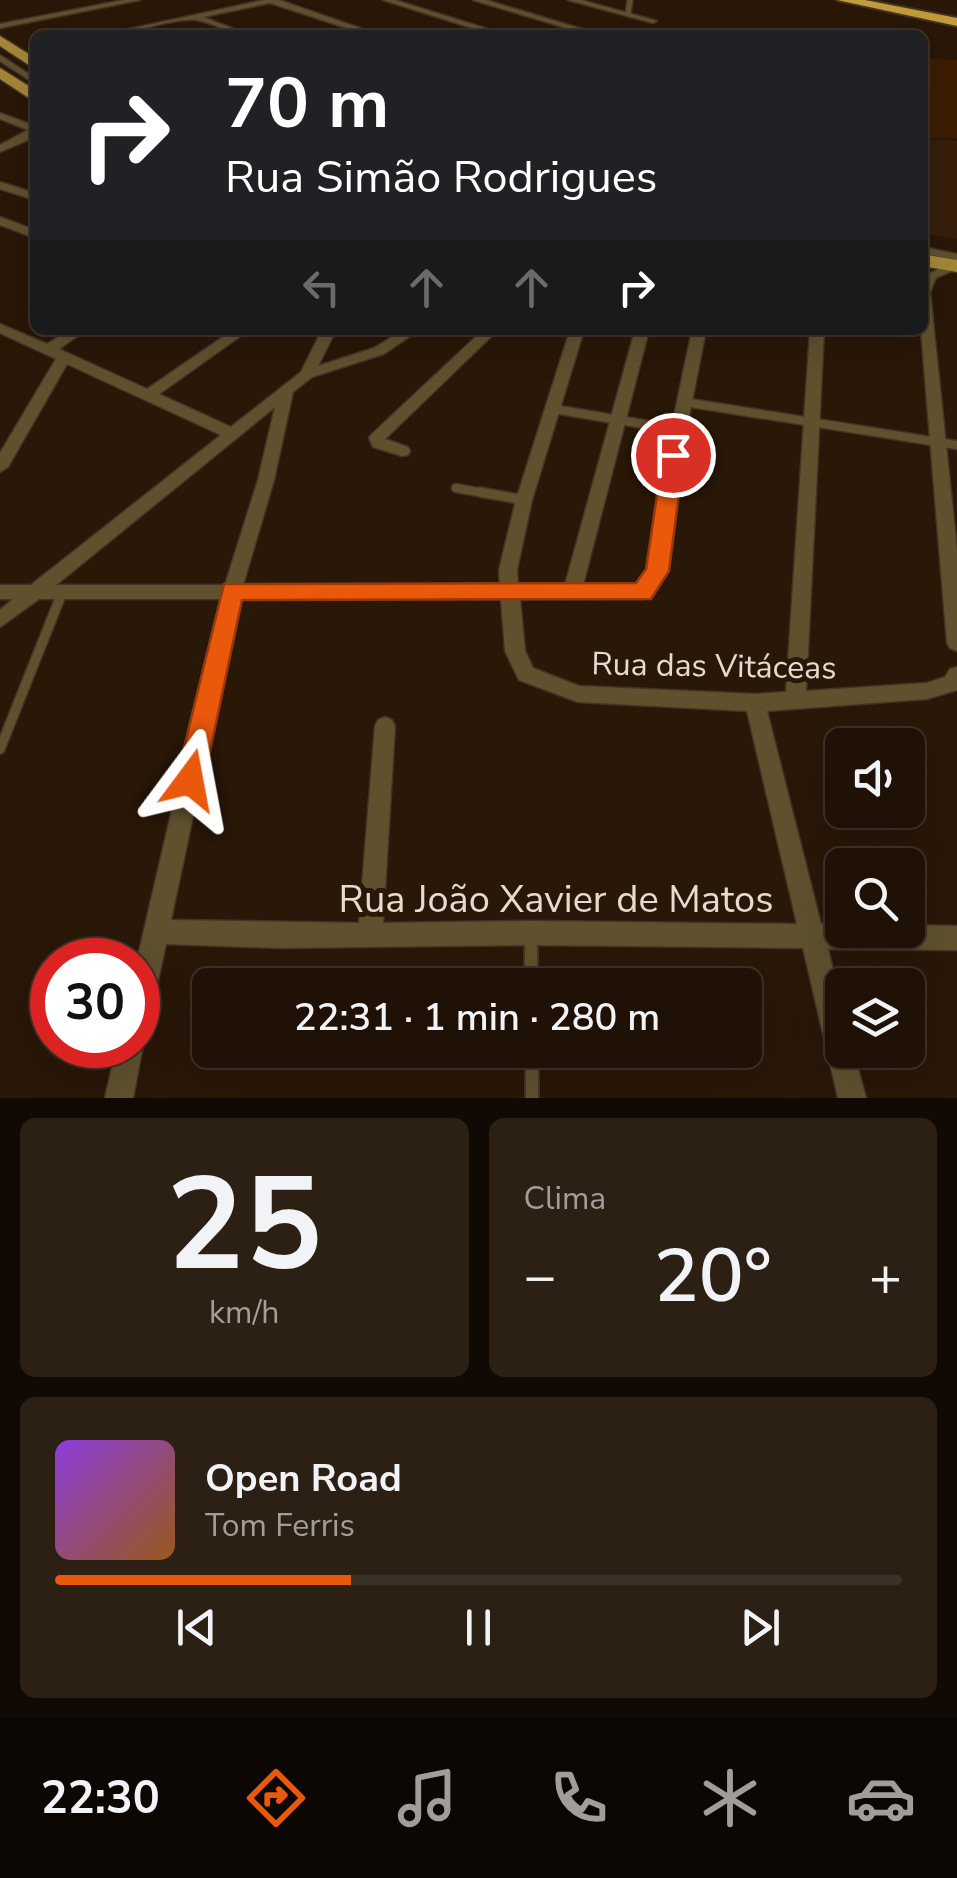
<!DOCTYPE html>
<html lang="pt">
<meta charset="utf-8">
<style>
:root{--surface:#1f1106;--page:#2c1f14;--text:#f1f3f6;--muted:#a19d9b;--line:#3c3128;--accent:#ea580c}
body{margin:0;font-family:"Nunito Sans",sans-serif;background:var(--page);color:var(--text);height:100vh;display:flex;flex-direction:column;font-size:38px;white-space:nowrap}
*{box-sizing:border-box;margin:0}
p{font-size:32px;color:var(--muted)}
.icon{flex:none;width:55px;height:55px;fill:none;stroke:currentColor;stroke-width:2;stroke-linecap:round;stroke-linejoin:round}
.map{position:relative;height:1098px;overflow:hidden}
.sheet{display:flex;flex-direction:column;gap:20px;padding:20px;background:#110903;flex:1}
.sheet>*{flex:none}
.hud{position:absolute;left:30px;top:30px;width:898px;height:305px;border-radius:15px;box-shadow:0 10px 40px #0002,0 0 0 2px var(--line);background:#202124;color:#fff;overflow:hidden}
.buttons{position:absolute;left:825px;top:728px;display:grid;gap:20px}
.buttons a{display:grid;place-items:center;width:100px;height:100px;border-radius:15px;background:var(--surface);box-shadow:0 10px 40px #0002,0 0 0 2px var(--line);font-size:50px}
.speed{position:absolute;left:30px;top:938px;display:flex;gap:20px;font-size:50px;font-weight:700;text-align:center}
.speed>*{display:grid;place-content:center;width:130px;height:130px;border-radius:50%;background:var(--surface);box-shadow:0 10px 40px #0002,0 0 0 2px var(--line);line-height:1}
.speed .limit{border:15px solid #d22;background:#fff;color:#111}
.pin{position:absolute;display:grid;place-items:center;width:85px;height:85px;color:#fff;margin:-42px;border:5px solid #fff;border-radius:50%;box-shadow:0 2px 10px #0007}
.me{position:absolute;width:110px;margin:-55px;rotate:13deg;stroke-linejoin:round;filter:drop-shadow(0 0 8px #0008)}
.turn{display:flex;align-items:center;gap:35px;height:210px;padding:0 30px;font-size:45px}
.turn .icon{width:130px;height:130px;stroke-width:2.5}
.turn b{display:block;font-size:70px;line-height:85px}
.lanes{display:flex;align-items:center;height:95px;padding:0 30px;background:#0003;justify-content:center;gap:50px;direction:ltr}
.lanes .off{opacity:.35}
.big{font-size:75px;font-weight:600;line-height:1.1}
.sheet .tile{flex:1;display:flex;flex-direction:column;justify-content:center;gap:15px;min-width:0;padding:0 35px;border-radius:15px;background:var(--page)}
.sheet .dial{align-items:center;gap:0}
.dial b{font-size:130px;line-height:1}
.song{display:flex;align-items:center;gap:30px}
.cover{width:120px;height:120px;border-radius:15px;background:linear-gradient(135deg,hsl(270 70% 55%),hsl(30 70% 35%))}
.played{height:10px;border-radius:5px;background:linear-gradient(90deg,var(--accent) 35%,var(--line) 35%)}
.keys{display:flex;justify-content:space-around;direction:ltr}
.heat{display:flex;justify-content:space-between;align-items:center;font-size:55px;direction:ltr}
.sheet .tiles{flex:1;display:grid;gap:20px;grid-template-columns:1fr 1fr}
.tile:last-child{grid-column:span 2}
.trip{position:absolute;left:192px;top:968px;width:570px;height:100px;border-radius:15px;background:var(--surface);box-shadow:0 10px 40px #0002,0 0 0 2px var(--line);font-weight:600;line-height:100px;text-align:center}
.tabs{display:flex;height:160px;justify-content:space-around;align-items:center;background:#0c0702;color:var(--muted)}
.tabs .icon{width:70px;height:70px}
.tabs .selected{color:var(--accent)}
.tabs b{font-size:45px;color:var(--text)}
.map>svg:first-child{display:block}
.built{fill:#361e0b}
.green{fill:#3c1d02}
.lines{fill:none;stroke-linecap:round;stroke-linejoin:round}
.lane-far4-casing{stroke:#443224;stroke-width:8}
.lane-far3-casing{stroke:#443224;stroke-width:9}
.lane-far2-casing{stroke:#443224;stroke-width:11}
.lane-far1-casing{stroke:#443224;stroke-width:12}
.lane-casing{stroke:#443224;stroke-width:16}
.street-casing{stroke:#443224;stroke-width:3}
.primary-casing{stroke:#443224;stroke-width:3}
.highway-casing{stroke:#443224;stroke-width:4}
.lane-far4{stroke:#5f512e;stroke-width:5}
.lane-far3{stroke:#5f512e;stroke-width:6}
.lane-far2{stroke:#5f512e;stroke-width:8}
.lane-far1{stroke:#5f512e;stroke-width:9}
.lane{stroke:#5f512e;stroke-width:12}
.street{fill:#5f512e;fill-rule:evenodd}
.primary{fill:#a48738;fill-rule:evenodd}
.highway{fill:#c09c3a;fill-rule:evenodd}
.route{fill:#ea580c;stroke:#983908;stroke-width:2.5}
.labels{text-anchor:middle;dominant-baseline:central;stroke-width:10;stroke-linejoin:round;paint-order:stroke}
.street-label{font-size:32px;fill:#e7dad1;stroke:#291708}
.near-street-label{font-size:38px;fill:#e7dad1;stroke:#291708}
</style>
<div class="map">
<svg width="957" height="1098" viewBox="0 0 957 1098">
<rect width="100%" height="100%" fill="#291708"/>
<polygon class="built" points="934,139 957,141 957,239 923,233 923,144"/>
<polygon class="green" points="923,58 957,60 957,138 923,138"/>
<g class="lines">
<g class="lane-far4-casing">
<g id="lane-far4">
<polyline points="628,14 630,0"/>
<polyline points="0,58 35,81"/>
</g>
</g>
<g class="lane-far3-casing">
<polyline id="lane-far3" points="922,250 957,257"/>
</g>
<g class="lane-far2-casing">
<g id="lane-far2">
<polyline points="684,402 957,445"/>
<polyline points="554,409 678,430"/>
<polyline points="456,488 494,495"/>
</g>
</g>
<g class="lane-far1-casing">
<g id="lane-far1">
<polyline points="480,492 524,500"/>
<polyline points="0,749 62,593"/>
</g>
</g>
<g class="lane-casing">
<g id="lane">
<polyline points="531,935 531,985"/>
<polyline points="532,1050 532,1098"/>
</g>
</g>
<g class="street-casing">
<g id="street">
<polygon points="124,0 140,0 0,28 0,24"/>
<path d="M264,0H279L380,35H368L270,3L203,17L250,35C230,35 215,23 196,20C176,17 128,35 101,35Z"/>
<polygon points="383,0 395,0 507,35 494,35"/>
<polygon points="473,0 486,0 602,35 589,35"/>
<polygon points="568,0 581,0 657,21 653,23"/>
<polygon points="0,113 35,126 35,137 0,152 0,145 28,130 0,119"/>
<polygon points="0,182 35,193 35,200 0,189"/>
<polygon points="0,217 35,230 35,238 0,225"/>
<polygon points="952,262 956,263 956,269 936,278 930,292 957,550 957,651 950,648 947,643 921,330 925,276"/>
<path d="M0,324L47,344L70,330H86L59,349L147,389L233,330H249L159,394L231,427L301,372L322,330H336L318,366L374,348L403,330H419L384,354L312,377L293,392L274,480L243,585H500L499,570L516,500L570,330H584L532,500L517,570L518,585H565L635,330H649L583,585H638L648,571L661,478L692,330H706L677,478L666,571C662,583 656,595 643,599H520L525,651L533,668L579,686L755,694L786,692L810,330H824L806,691L927,683L945,677L950,669L957,667V690L927,699L767,711L821,924H842V930H908V925L957,926V950L828,949L842,1007V1050H853L866,1098H838L803,948L531,945L279,948L166,944L151,1013L147,1022L138,1026L137,960L221,599H39L0,627V610L13,599H0V585H31L221,435L67,364L8,467L0,472V453L56,359L0,333ZM275,407L258,480L225,585H56ZM239,599H501L505,651L519,680L578,702L747,711L797,924L531,921L383,923L395,726L392,720L385,717L378,720L375,726L359,923L171,920Z"/>
<polygon points="483,330 498,330 385,439 408,447 410,451 408,455 402,456 373,447 369,438 372,434"/>
<polygon points="138,1035 143,1045 133,1098 105,1098 117,1045 138,1045"/>
</g>
</g>
<g class="primary-casing">
<g id="primary">
<polygon points="0,36 35,58 35,69 0,46"/>
<polygon points="0,68 35,90 35,102 0,79"/>
<polygon points="922,254 957,260 957,272 922,266"/>
</g>
</g>
<g class="highway-casing">
<polygon id="highway" points="837,0 865,0 957,18 957,26"/>
</g>
<use href="#lane-far4" class="lane-far4"/>
<use href="#lane-far3" class="lane-far3"/>
<use href="#lane-far2" class="lane-far2"/>
<use href="#lane-far1" class="lane-far1"/>
<use href="#lane" class="lane"/>
<use href="#street" class="street"/>
<use href="#primary" class="primary"/>
<use href="#highway" class="highway"/>
</g>
<polygon class="route" points="673,448 684,455 669,571 651,599 242,600 204,780 200,789 190,793 180,789 176,780 224,584 636,583 646,569 663,455"/>
<g class="labels">
<g class="street-label">
<text transform="translate(714 666) rotate(1)">Rua das Vitáceas</text>
</g>
<g class="near-street-label">
<text x="556" y="899">Rua João Xavier de Matos</text>
</g>
</g>
</svg>
<div class="buttons">
<a><svg class="icon" aria-label="sound" viewBox="0 0 24 24"><path d="M4 9h4l5-4v14l-5-4H4zM17 9q2 3 0 6"/></svg></a>
<a><svg class="icon" aria-label="search" viewBox="0 0 24 24"><circle cx="10" cy="10" r="6"/><path d="M15 15l6 6"/></svg></a>
<a><svg class="icon" aria-label="layers" viewBox="0 0 24 24"><path d="M12 4l9 5-9 5-9-5zM3 14l9 5 9-5"/></svg></a>
</div>
<div class="speed"><div class="limit">30</div></div>
<div class="pin" style="left:673px;top:455px;background:#d93025"><svg class="icon" aria-label="arrive" viewBox="0 0 24 24"><path d="M6 21V4h12l-3 4 3 4H6"/></svg></div>
<svg class="me" style="left:190px;top:780px" viewBox="-20 -20 40 40"><path d="M0-17L14 15 0 8-14 15z" fill="#ea580c" stroke="#fff" stroke-width="4"/></svg>
<div class="trip">22:31 · 1 min · 280 m</div>
<div class="hud">
<div class="turn"><svg class="icon" aria-label="right" viewBox="0 0 24 24"><path d="M7 20v-9h11M14 6l5 5-5 5"/></svg><div><b>70 m</b>Rua Simão Rodrigues</div></div>
<div class="lanes"><svg class="icon off" aria-label="left" viewBox="0 0 24 24"><path d="M17 20v-9H6M10 6l-5 5 5 5"/></svg><svg class="icon off" aria-label="ahead" viewBox="0 0 24 24"><path d="M12 20V5M6 11l6-6 6 6"/></svg><svg class="icon off" aria-label="ahead" viewBox="0 0 24 24"><path d="M12 20V5M6 11l6-6 6 6"/></svg><svg class="icon" aria-label="right" viewBox="0 0 24 24"><path d="M7 20v-9h11M14 6l5 5-5 5"/></svg></div>
</div>
</div>
<section class="sheet">
<div class="tiles">
<div class="tile dial"><b>25</b><p>km/h</p></div>
<div class="tile"><p>Clima</p>
<div class="heat"><a>−</a><b class="big">20°</b><a>+</a></div>
</div>
<div class="tile">
<div class="song"><i class="cover"></i><div><b>Open Road</b><p>Tom Ferris</p></div></div>
<div class="played"></div>
<div class="keys"><svg class="icon" aria-label="previous" viewBox="0 0 24 24"><path d="M18 5L8 12l10 7zM5 5v14"/></svg><svg class="icon" aria-label="pause" viewBox="0 0 24 24"><path d="M8 5v14M16 5v14"/></svg><svg class="icon" aria-label="next" viewBox="0 0 24 24"><path d="M6 5l10 7-10 7zM19 5v14"/></svg></div>
</div>
</div>
</section>
<nav class="tabs">
<b>22:30</b>
<svg class="icon selected" aria-label="directions" viewBox="0 0 24 24"><path d="M12 3l9 9-9 9-9-9zM9 14v-3h6M13 9l2 2-2 2"/></svg>
<svg class="icon" aria-label="music" viewBox="0 0 24 24"><path d="M9 18V5l10-2v13"/><circle cx="6" cy="18" r="3"/><circle cx="16" cy="16" r="3"/></svg>
<svg class="icon" aria-label="phone" viewBox="0 0 24 24"><path d="M5 4h4l2 5-3 2q2 4 5 5l2-3 5 2v4C11 20 4 13 5 4z"/></svg>
<svg class="icon" aria-label="climate" viewBox="0 0 24 24"><path d="M12 3v18M4 7l16 10M4 17L20 7"/></svg>
<svg class="icon" aria-label="car" viewBox="0 0 24 24"><path d="M5 17H2v-5l4-1 3-4h7l3 4 3 1v5h-3M9 17h6M6 11h13"/><circle cx="7" cy="17" r="2"/><circle cx="17" cy="17" r="2"/></svg>
</nav>
